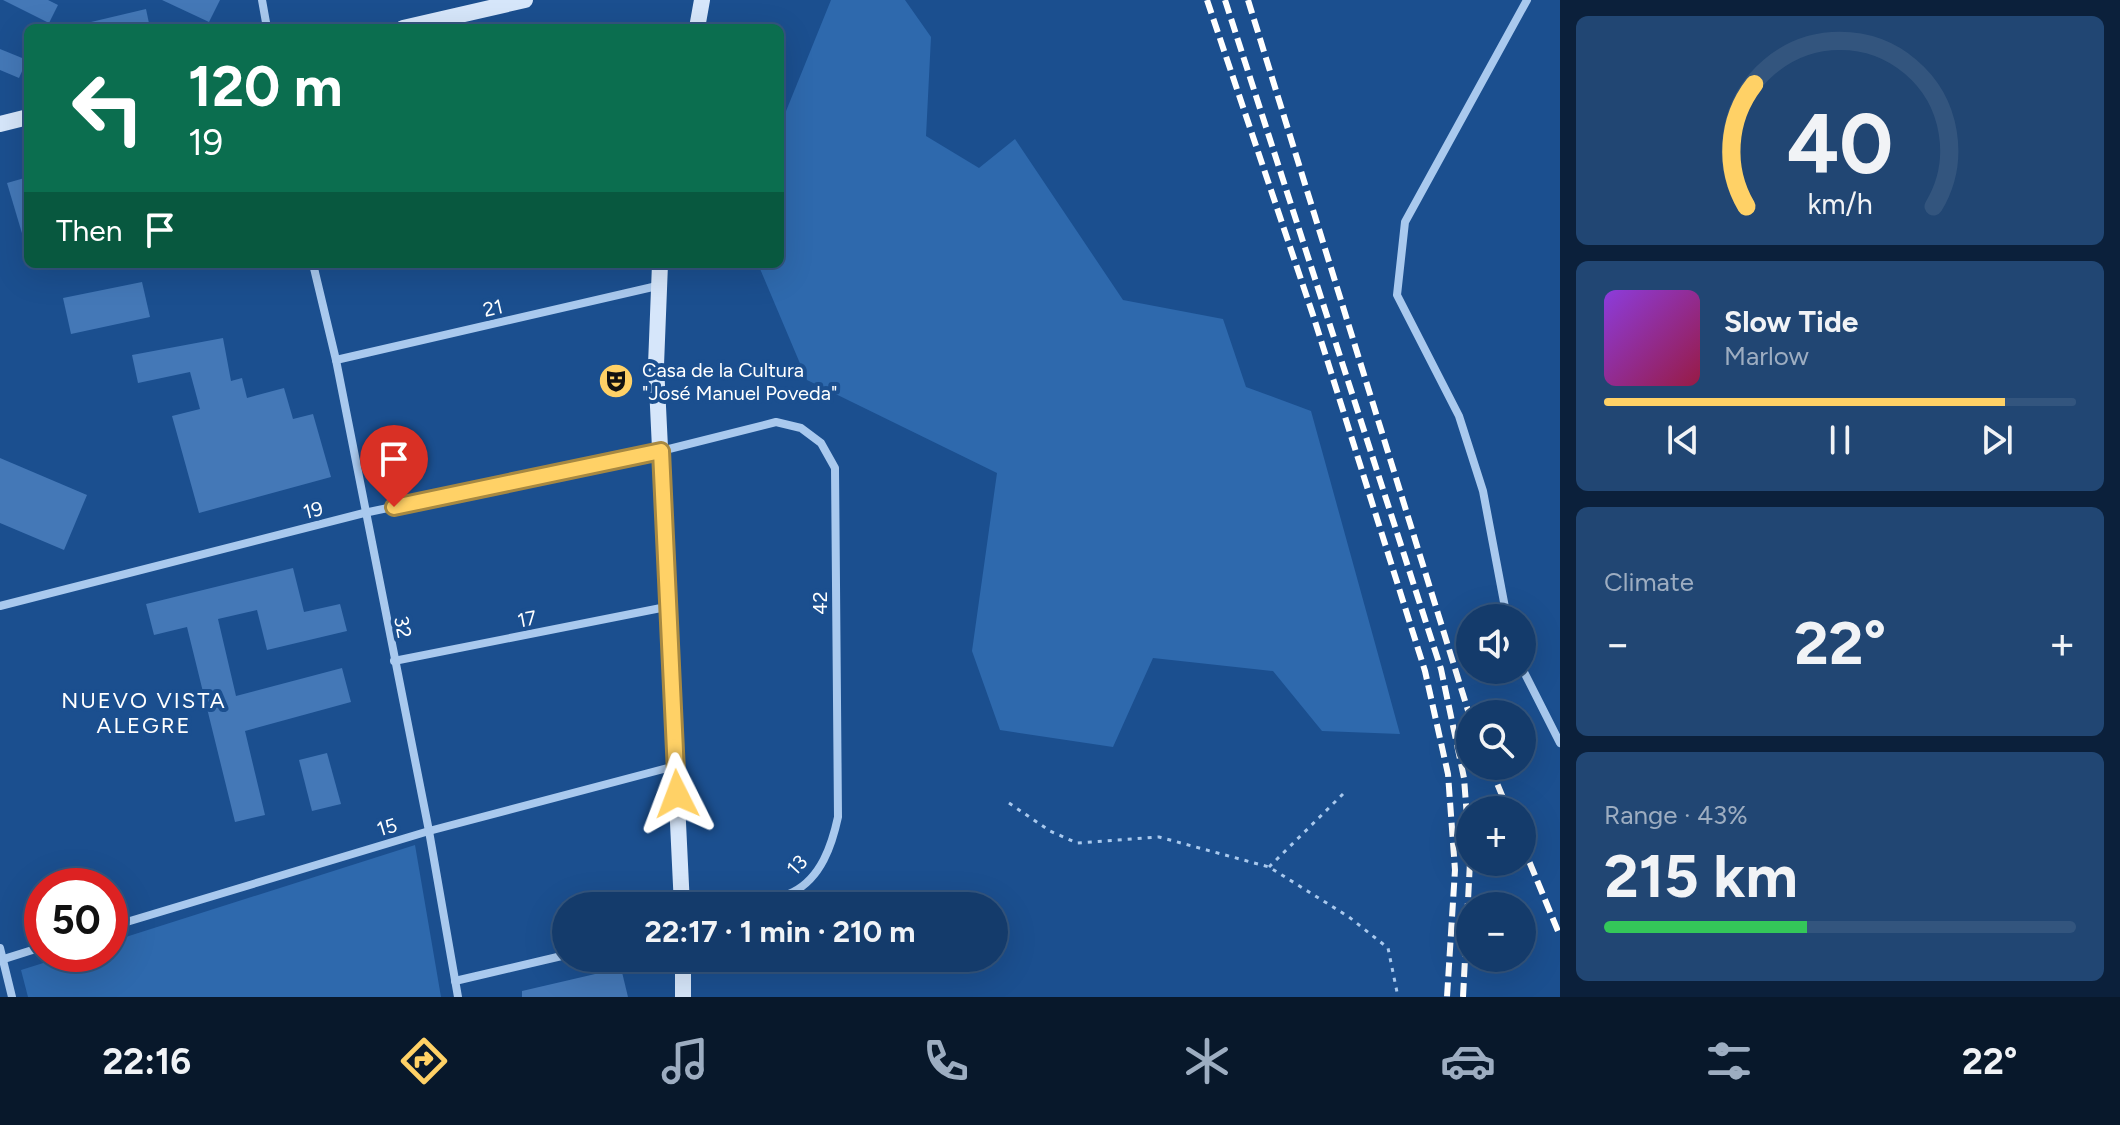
<!DOCTYPE html>
<meta charset="utf-8">
<style>
:root{--surface:#143b6b;--page:#214673;--text:#f1f3f6;--muted:#9dadc1;--line:#33557e;--accent:#ffd166}
body{margin:0;font-family:Figtree,sans-serif;background:var(--page);color:var(--text);height:100vh;display:flex;flex-direction:column;font-size:30px;white-space:nowrap}
*{box-sizing:border-box;margin:0}
p{font-size:26px;color:var(--muted)}
.icon{flex:none;width:44px;height:44px;fill:none;stroke:currentColor;stroke-width:2;stroke-linecap:round;stroke-linejoin:round}
.map{position:relative;flex:1;overflow:hidden}
.drawer{display:flex;flex-direction:column;gap:16px;padding:16px;background:#0b203b;width:560px}
.drawer>*{flex:none}
.hud{position:absolute;left:24px;top:24px;width:760px;height:244px;border-radius:12px;box-shadow:0 8px 32px #0002,0 0 0 2px var(--line);background:#0b6e4f;color:#fff;overflow:hidden}
.controls{position:absolute;left:1456px;top:604px;display:grid;gap:16px}
.controls a{display:grid;place-items:center;width:80px;height:80px;border-radius:50%;background:var(--surface);box-shadow:0 8px 32px #0002,0 0 0 2px var(--line);font-size:40px}
.speed{position:absolute;left:24px;top:868px;display:flex;gap:16px;font-size:40px;font-weight:700;text-align:center}
.speed>*{display:grid;place-content:center;width:104px;height:104px;border-radius:50%;background:var(--surface);box-shadow:0 8px 32px #0002,0 0 0 2px var(--line);line-height:1}
.speed .limit{border:12px solid #d22;background:#fff;color:#111}
.pin{position:absolute;display:grid;place-items:center;width:68px;height:68px;color:#fff;margin:-82px -34px;border-radius:50% 50% 50% 0;rotate:-45deg;box-shadow:0 0 8px #0007}
.pin .icon{rotate:45deg}
.me{position:absolute;width:88px;margin:-44px;rotate:357deg;stroke-linejoin:round;filter:drop-shadow(0 0 6px #0008)}
.turn{display:flex;align-items:center;gap:28px;height:168px;padding:0 32px;font-size:36px}
.turn .icon{width:104px;height:104px;stroke-width:2.5}
.turn b{display:block;font-size:56px;line-height:68px}
.then{display:flex;align-items:center;height:76px;padding:0 32px;background:#0003;gap:16px;font-size:30px}
.big{font-size:60px;font-weight:700;line-height:1.1}
.drawer .tile{flex:1;display:flex;flex-direction:column;justify-content:center;gap:12px;min-width:0;padding:0 28px;border-radius:12px;background:var(--page)}
.drawer .dial{align-items:center;gap:0}
.dial svg{height:208px;overflow:visible;fill:none;stroke:var(--line);stroke-width:7;stroke-linecap:round;text-anchor:middle}
.dial text{fill:var(--text);stroke:none}
.song{display:flex;align-items:center;gap:24px}
.cover{width:96px;height:96px;border-radius:12px;background:linear-gradient(135deg,hsl(270 70% 55%),hsl(340 70% 35%))}
.played{height:8px;border-radius:4px;background:linear-gradient(90deg,var(--accent) 85%,var(--line) 85%)}
.keys{display:flex;justify-content:space-around;direction:ltr}
.heat{display:flex;justify-content:space-between;align-items:center;font-size:44px;direction:ltr}
.charge{height:12px;border-radius:6px;background:linear-gradient(90deg,#34c759 43%,var(--line) 0)}
.trip{position:absolute;left:552px;top:892px;width:456px;height:80px;border-radius:40px;background:var(--surface);box-shadow:0 8px 32px #0002,0 0 0 2px var(--line);font-weight:700;line-height:80px;text-align:center}
.tab-bar{display:flex;height:128px;justify-content:space-around;align-items:center;background:#08182b;color:var(--muted)}
.tab-bar .icon{width:56px;height:56px}
.tab-bar .current{color:var(--accent)}
.tab-bar b{font-size:36px;color:var(--text)}
main{display:flex;flex:1;min-height:0}
.map>svg:first-child{display:block}
.green{fill:#2e69ad}
.building{fill:#4478b7}
.lines{fill:none;stroke-linecap:round;stroke-linejoin:round}
.path{stroke:#a9c9ee;stroke-width:3;stroke-dasharray:4 6;stroke-linecap:butt}
.street{stroke:#a9c9ee;stroke-width:8}
.secondary{stroke:#d6e6fa;stroke-width:16}
.rail{stroke:#fff;stroke-width:6;stroke-dasharray:14 6;stroke-linecap:butt}
.route-casing{stroke:#a68842;stroke-width:20}
.route{stroke:#ffd166;stroke-width:14}
.labels{text-anchor:middle;dominant-baseline:central;stroke-width:8;stroke-linejoin:round;paint-order:stroke}
.street-label{font-size:20px;fill:#fff;stroke:#1b4f8f}
.poi-label{font-size:20px;fill:#fff;stroke:#1b4f8f;text-anchor:start}
.neighbourhood-label{font-size:22px;letter-spacing:2px;fill:#fff;stroke:#1b4f8f}
</style>
<main>
<div class="map">
<svg width="1560" height="997" viewBox="0 0 1560 997">
<rect width="100%" height="100%" fill="#1b4f8f"/>
<g class="green">
<polygon points="831,0 905,0 931,37 926,136 979,168 1015,139 1123,300 1223,319 1246,387 1311,411 1400,734 1322,731 1273,671 1153,658 1113,747 1000,730 972,651 997,473 807,380 758,264 780,264 780,126"/>
<polygon points="415,845 441,997 28,997 21,970 72,954 110,954 110,942"/>
</g>
<g class="building">
<polygon points="3,0 48,0 58,5 49,23"/>
<polygon points="162,0 220,0 209,22"/>
<polygon points="146,9 150,28 91,28 91,22"/>
<polygon points="0,49 27,60 19,78 0,70"/>
<polygon points="28,177 28,239 24,240 7,183"/>
<polygon points="142,282 150,317 71,334 63,298"/>
<polygon points="223,338 231,381 242,378 247,398 284,388 293,419 313,414 331,477 199,513 172,416 200,409 190,372 138,383 132,355"/>
<polygon points="0,458 87,495 64,550 0,523"/>
<polygon points="293,568 304,612 340,604 347,631 267,650 257,610 218,619 236,696 342,668 351,702 245,731 265,815 235,822 187,627 154,635 146,604"/>
<polygon points="327,753 341,804 312,811 299,760"/>
<polygon points="621,968 628,997 522,997 522,991"/>
</g>
<g class="lines">
<g class="path">
<polyline points="1009,803 1050,831 1077,843 1159,837 1269,867 1349,917 1388,948 1398,997"/>
<polyline points="1269,867 1343,794"/>
</g>
<g class="street">
<polyline points="262,0 267,28"/>
<polyline points="313,264 336,360 429,831 458,997"/>
<polyline points="336,360 657,286"/>
<path d="M0,606L364,513L661,451L776,422L801,428L821,443L835,468L838,817C832,845 821,878 793,892C780,899 764,902 750,906"/>
<polyline points="1507,618 1483,491 1459,416 1397,295 1405,222 1527,0"/>
<polyline points="394,661 666,607"/>
<polyline points="1522,668 1560,743"/>
<polyline points="110,927 429,831 675,766"/>
<polyline points="0,948 12,997"/>
<polyline points="1,960 42,947"/>
<polyline points="455,981 566,955"/>
</g>
<g class="secondary">
<polyline points="403,28 525,0"/>
<polyline points="697,28 702,0"/>
<polyline points="0,124 28,117"/>
<polyline points="660,264 656,365 682,906"/>
<polyline points="683,958 683,997"/>
</g>
<g class="rail">
<polyline points="1207,0 1313,315 1425,671 1448,774 1455,870 1447,997"/>
<polyline points="1225,0 1441,669 1464,778 1470,857"/>
<polyline points="1248,0 1470,717"/>
<polyline points="1490,766 1508,810"/>
<polyline points="1522,844 1560,936"/>
<polyline points="1463,997 1470,862"/>
</g>
</g>
<g class="lines">
<g class="route-casing">
<polyline id="route" points="394,507 661,451 677,794"/>
</g>
<use href="#route" class="route"/>
</g>
<defs>
<g id="theatre-disc" transform="scale(1.8)"><circle r="9.5" fill="#ffd166" stroke="#1b4f8f"/><path d="M-5-5.5Q0-4 5-5.5V0Q5 5 0 6Q-5 5-5 0ZM-3.3-2.5H-1v1.5H-3.3ZM1-2.5H3.3v1.5H1ZM-2.8 1Q0 5.5 2.8 1Z" fill="#111"/></g>
</defs>
<g fill-rule="evenodd">
<use href="#theatre-disc" x="616" y="381"/>
</g>
<g class="labels">
<g class="street-label">
<text transform="translate(493 308) rotate(-13)">21</text>
<text transform="translate(313 510) rotate(-14)">19</text>
<text transform="translate(820 603) rotate(-90)">42</text>
<text transform="translate(527 619) rotate(-11)">17</text>
<text transform="translate(403 627) rotate(79)">32</text>
<text transform="translate(387 827) rotate(-17)">15</text>
<text transform="translate(797 865) rotate(-47)">13</text>
</g>
<g class="poi-label">
<text x="642" y="370">Casa de la Cultura<tspan x="642" dy="23">"José Manuel Poveda"</tspan></text>
</g>
<g class="neighbourhood-label">
<text x="144" y="700">NUEVO VISTA<tspan x="144" dy="25">ALEGRE</tspan></text>
</g>
</g>
</svg>
<div class="controls">
<a><svg class="icon" aria-label="sound" viewBox="0 0 24 24"><path d="M4 9h4l5-4v14l-5-4H4zM17 9q2 3 0 6"/></svg></a>
<a><svg class="icon" aria-label="search" viewBox="0 0 24 24"><circle cx="10" cy="10" r="6"/><path d="M15 15l6 6"/></svg></a>
<a>+</a>
<a>−</a>
</div>
<div class="speed"><div class="limit">50</div></div>
<div class="pin" style="left:394px;top:507px;background:#d93025"><svg class="icon" aria-label="arrive" viewBox="0 0 24 24"><path d="M6 21V4h12l-3 4 3 4H6"/></svg></div>
<svg class="me" style="left:677px;top:794px" viewBox="-20 -20 40 40"><path d="M0-17L14 15 0 8-14 15z" fill="#ffd166" stroke="#fff" stroke-width="4"/></svg>
<div class="trip">22:17 · 1 min · 210 m</div>
<div class="hud">
<div class="turn"><svg class="icon" aria-label="left" viewBox="0 0 24 24"><path d="M17 20v-9H6M10 6l-5 5 5 5"/></svg><div><b>120 m</b>19</div></div>
<div class="then">Then<svg class="icon" aria-label="arrive" viewBox="0 0 24 24"><path d="M6 21V4h12l-3 4 3 4H6"/></svg></div>
</div>
</div>
<section class="drawer">
<div class="tile dial"><svg viewBox="0 0 100 80">
<path d="M14 69A42 42 0 1 1 86 69"/>
<path d="M14 69A42 42 0 0 1 17 22" stroke="#ffd166"/>
<text x="50" y="56" font-size="32" font-weight="700">40</text>
<text x="50" y="72" font-size="11">km/h</text>
</svg></div>
<div class="tile">
<div class="song"><i class="cover"></i><div><b>Slow Tide</b><p>Marlow</p></div></div>
<div class="played"></div>
<div class="keys"><svg class="icon" aria-label="previous" viewBox="0 0 24 24"><path d="M18 5L8 12l10 7zM5 5v14"/></svg><svg class="icon" aria-label="pause" viewBox="0 0 24 24"><path d="M8 5v14M16 5v14"/></svg><svg class="icon" aria-label="next" viewBox="0 0 24 24"><path d="M6 5l10 7-10 7zM19 5v14"/></svg></div>
</div>
<div class="tile"><p>Climate</p>
<div class="heat"><a>−</a><b class="big">22°</b><a>+</a></div>
</div>
<div class="tile"><p>Range · 43%</p><b class="big">215 km</b><div class="charge"></div></div>
</section>
</main>
<nav class="tab-bar">
<b>22:16</b>
<svg class="icon current" aria-label="directions" viewBox="0 0 24 24"><path d="M12 3l9 9-9 9-9-9zM9 14v-3h6M13 9l2 2-2 2"/></svg>
<svg class="icon" aria-label="music" viewBox="0 0 24 24"><path d="M9 18V5l10-2v13"/><circle cx="6" cy="18" r="3"/><circle cx="16" cy="16" r="3"/></svg>
<svg class="icon" aria-label="phone" viewBox="0 0 24 24"><path d="M5 4h4l2 5-3 2q2 4 5 5l2-3 5 2v4C11 20 4 13 5 4z"/></svg>
<svg class="icon" aria-label="climate" viewBox="0 0 24 24"><path d="M12 3v18M4 7l16 10M4 17L20 7"/></svg>
<svg class="icon" aria-label="car" viewBox="0 0 24 24"><path d="M5 17H2v-5l4-1 3-4h7l3 4 3 1v5h-3M9 17h6M6 11h13"/><circle cx="7" cy="17" r="2"/><circle cx="17" cy="17" r="2"/></svg>
<svg class="icon" aria-label="filters" viewBox="0 0 24 24"><path d="M4 7h16M4 17h16"/><circle cx="9" cy="7" r="2"/><circle cx="15" cy="17" r="2"/></svg>
<b>22°</b>
</nav>
